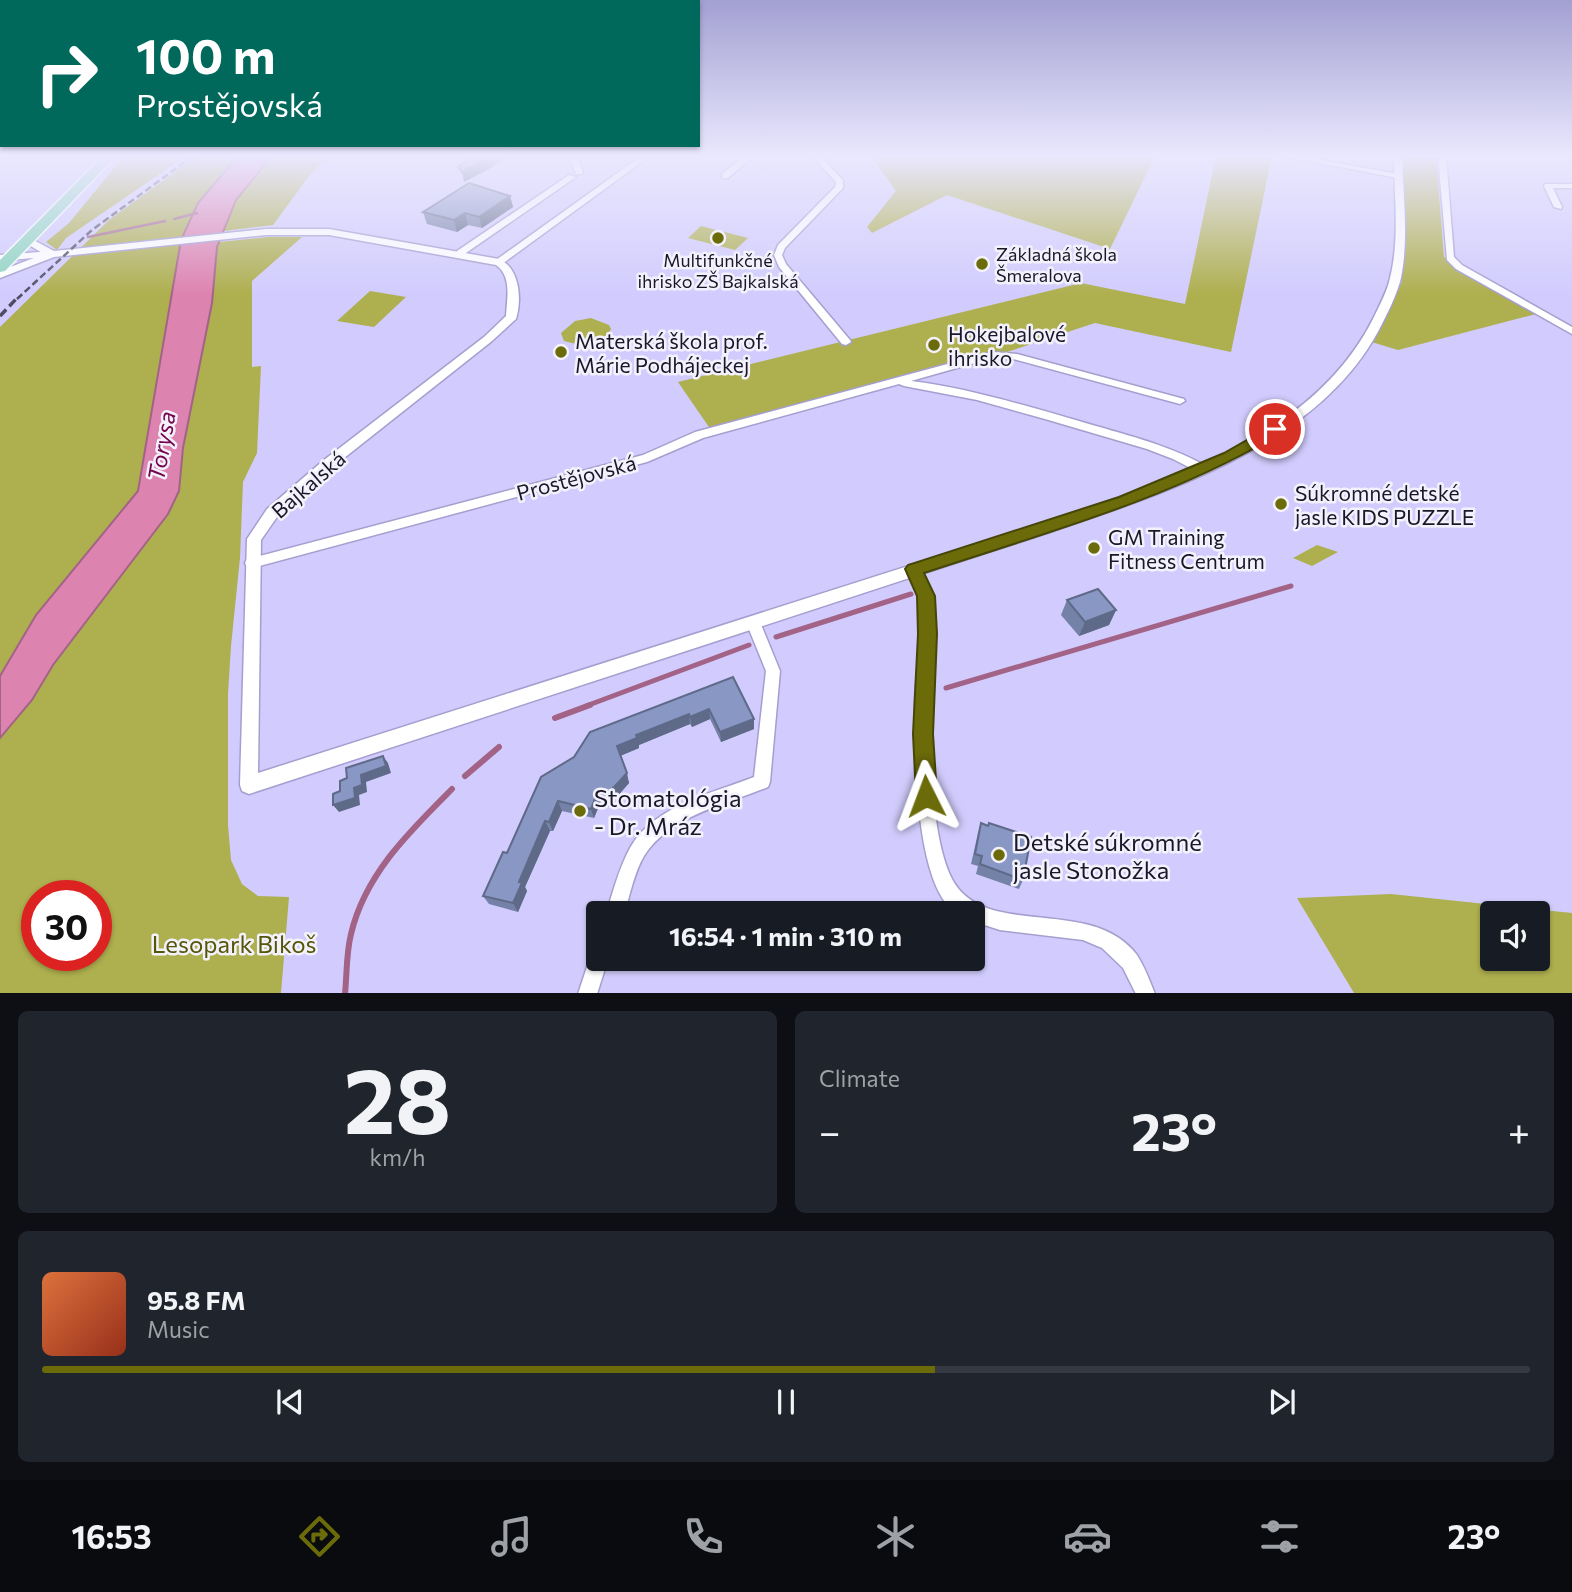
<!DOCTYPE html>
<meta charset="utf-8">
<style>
:root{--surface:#171b24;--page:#20242c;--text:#f1f3f6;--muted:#9ea1a6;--line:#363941;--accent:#6b6b09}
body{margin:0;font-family:Commissioner,sans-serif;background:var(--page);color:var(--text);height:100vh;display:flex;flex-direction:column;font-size:26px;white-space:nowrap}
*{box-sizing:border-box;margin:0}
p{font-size:23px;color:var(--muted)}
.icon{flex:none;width:38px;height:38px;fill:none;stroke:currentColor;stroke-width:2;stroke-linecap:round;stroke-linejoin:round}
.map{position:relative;height:993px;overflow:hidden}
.drawer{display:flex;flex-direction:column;gap:18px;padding:18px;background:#0d0f14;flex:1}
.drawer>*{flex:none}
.top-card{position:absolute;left:0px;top:0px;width:700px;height:147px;box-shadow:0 2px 5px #0004;background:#00695c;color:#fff;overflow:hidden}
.buttons{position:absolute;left:1480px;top:901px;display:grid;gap:14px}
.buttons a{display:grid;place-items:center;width:70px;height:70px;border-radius:7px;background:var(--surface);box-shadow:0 2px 5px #0004;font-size:35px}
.speed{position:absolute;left:21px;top:880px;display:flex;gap:14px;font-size:35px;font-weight:700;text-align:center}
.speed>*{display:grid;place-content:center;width:91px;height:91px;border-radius:50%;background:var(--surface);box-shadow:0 2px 5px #0004;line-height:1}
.speed .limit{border:10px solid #d22;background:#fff;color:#111}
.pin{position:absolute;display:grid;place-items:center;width:60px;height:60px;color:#fff;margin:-30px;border:4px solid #fff;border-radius:50%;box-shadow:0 2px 7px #0007}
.me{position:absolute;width:77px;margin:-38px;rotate:357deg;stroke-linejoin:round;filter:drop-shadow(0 0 5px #0008)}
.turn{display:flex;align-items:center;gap:24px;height:147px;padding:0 21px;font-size:32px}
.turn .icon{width:91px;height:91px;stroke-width:2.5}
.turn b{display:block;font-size:49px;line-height:60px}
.big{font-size:52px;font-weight:700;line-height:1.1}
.drawer .tile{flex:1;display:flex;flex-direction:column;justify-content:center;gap:10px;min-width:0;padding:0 24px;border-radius:10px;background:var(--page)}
.drawer .dial{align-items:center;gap:0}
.dial b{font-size:91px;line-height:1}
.song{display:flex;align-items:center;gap:21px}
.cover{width:84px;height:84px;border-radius:10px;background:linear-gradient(135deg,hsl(20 70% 55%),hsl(10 70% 35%))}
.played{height:7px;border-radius:4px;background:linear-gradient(90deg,var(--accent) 60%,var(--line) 60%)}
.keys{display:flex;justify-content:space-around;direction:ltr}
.heat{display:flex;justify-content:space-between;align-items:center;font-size:38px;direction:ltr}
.drawer .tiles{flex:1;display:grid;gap:18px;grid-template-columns:1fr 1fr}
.tile:last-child{grid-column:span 2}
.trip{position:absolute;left:586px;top:901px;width:399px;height:70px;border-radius:7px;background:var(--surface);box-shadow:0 2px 5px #0004;font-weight:700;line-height:70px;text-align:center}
.tabs{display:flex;height:112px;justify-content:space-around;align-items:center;background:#090b0e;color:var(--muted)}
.tabs .icon{width:49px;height:49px}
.tabs .on{color:var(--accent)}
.tabs b{font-size:32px;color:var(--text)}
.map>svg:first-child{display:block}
.green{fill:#aeaf4e;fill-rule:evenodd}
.water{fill:#dd83b0;stroke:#a26387;stroke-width:2}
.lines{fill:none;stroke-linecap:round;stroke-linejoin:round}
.stream-far2{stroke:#a26387;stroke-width:2.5}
.stream-far1{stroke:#a26387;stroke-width:5}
.stream{stroke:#a26387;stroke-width:6}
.minor-casing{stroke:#a49fce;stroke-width:3}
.tertiary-casing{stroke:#a49fce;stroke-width:3}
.primary-casing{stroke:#fff;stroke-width:3}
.minor{fill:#fff;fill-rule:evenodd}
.tertiary{fill:#fff;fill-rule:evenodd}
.primary{fill:#8fd6c1;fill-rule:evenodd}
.rail-far1{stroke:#4e4b65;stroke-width:2.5;stroke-dasharray:7 3.5;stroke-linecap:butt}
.rail{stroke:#4e4b65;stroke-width:3.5;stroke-dasharray:9 4.5;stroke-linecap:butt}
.wall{fill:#7582a8}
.shaded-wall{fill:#5f6a88}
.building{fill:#8897c3;stroke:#5f6a88;stroke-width:2}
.route{fill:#6b6b09;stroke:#464606;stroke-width:2}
.poi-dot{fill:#6b6b09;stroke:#f3f2fc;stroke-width:2.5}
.labels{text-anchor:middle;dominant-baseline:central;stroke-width:5;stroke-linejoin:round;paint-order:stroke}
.far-poi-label{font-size:18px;fill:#191728;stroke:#f3f2fc;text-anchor:start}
.poi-label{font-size:21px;fill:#191728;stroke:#f3f2fc;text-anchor:start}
.street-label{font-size:21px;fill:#191728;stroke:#f3f2fc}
.water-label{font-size:23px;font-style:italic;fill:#74044c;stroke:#f3f2fc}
.near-poi-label{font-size:24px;fill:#191728;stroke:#f3f2fc;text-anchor:start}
.near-park-label{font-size:24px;fill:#555507;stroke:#f3f2fc}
</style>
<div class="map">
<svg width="1572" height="994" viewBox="0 0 1572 994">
<rect width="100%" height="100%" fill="#d1ccfd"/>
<g class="green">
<polygon points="124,156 186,156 66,238 57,250 46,242 69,223"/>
<polygon points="197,156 238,156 198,203 181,240 138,492 36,615 0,676 0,327 109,220"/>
<polygon points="272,156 329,156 309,176 273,225 224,231 236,200"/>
<polygon points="871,156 1155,156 1110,249 947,195 872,233 867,227 896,191"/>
<polygon points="1216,156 1272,156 1231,352 1095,323 1007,352 713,433 678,382 1081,283 1185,304"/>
<polygon points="1396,156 1436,156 1444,257 1536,314 1398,350 1365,340 1375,322 1402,282"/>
<polygon points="701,226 748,238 735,250 688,238"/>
<path d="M268,237H302L252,281V367L261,366L257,453L243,482L240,558L231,646L228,694V825L231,860L242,884L258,896L289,897L281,993L0,994V738L32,700L53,665L168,514C182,484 180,466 186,435C198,372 212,311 217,247L219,242ZM37,896H96V956H37Z"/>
<polygon points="370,291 406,297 374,327 337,321"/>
<polygon points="591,318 609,325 611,329 606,339 584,346 564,341 561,333 575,321"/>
<polygon points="1317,545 1338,552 1312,566 1293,558"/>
<path d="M1391,894L1572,913V993H1354L1297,898ZM1493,914H1538V959H1493Z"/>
</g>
<polygon class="water" points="238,156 272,156 236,200 217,247 212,303 183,448 179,491 168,514 53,665 32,700 0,738 0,676 36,615 138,491 181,240 198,203"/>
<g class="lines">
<g class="stream-far2">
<polyline points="174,219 197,213"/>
<polyline points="88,237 165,221"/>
</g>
<g class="stream-far1">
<polyline points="776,637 911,594"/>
<polyline points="946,688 1291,586"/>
<polyline points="586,706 749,645"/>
</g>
<g class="stream">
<polyline points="555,718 590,705"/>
<polyline points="465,776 499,747"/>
<path d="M345,994C347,974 346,954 351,934C365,874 410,831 452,789"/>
</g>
<g class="minor-casing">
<g id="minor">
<polygon points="569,156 577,156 583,172 582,174 576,174"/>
<polygon points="641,156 650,156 502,264 496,264 496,260"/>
<polygon points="744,156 753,156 728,178 722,178 722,174"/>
<polygon points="812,156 820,156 843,180 843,188 785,248 782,255 786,264 850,340 851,342 846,345 842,344 779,267 774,255 778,245 835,187 836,182"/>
<polygon points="1283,156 1299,156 1398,174 1402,176 1398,178"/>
<polygon points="1438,156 1446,156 1454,257 1462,265 1572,327 1572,334 1456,269 1447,260"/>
<polygon points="569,175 576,177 463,255 457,255 457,251"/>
<polygon points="1545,184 1572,184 1572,188 1553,188 1562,207 1561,209 1554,207 1544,186"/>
<polygon points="52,251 55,252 55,256 0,261 0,255"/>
<path d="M992,352L1017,354L1184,399L1185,401L1180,404L1013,359L992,358L911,381C968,388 1023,405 1079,421C1122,434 1167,444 1206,466L1208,469L1202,473L1198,472L1173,459L1147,449L1045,419L977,400L904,386L899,384L703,438L647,462L252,568L247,567L245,563L247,559L252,558L643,455L695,432Z"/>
<path d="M914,564L919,565L921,569C925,578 931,588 933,599C939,628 933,659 931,689C929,738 930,836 952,879C985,941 1091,894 1137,955C1144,966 1150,981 1155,994H1136L1123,968L1102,948L1083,940L1000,930L975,922L973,921V914C969,914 966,914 962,914C914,902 914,742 915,702C916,672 921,642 920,611L918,595L907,569L909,565Z"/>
<path d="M753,616L758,618L760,622L780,671L770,782L768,787C727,804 669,816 644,856C634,873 630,895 624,914H606C613,892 619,868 630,848C653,806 713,793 754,777L766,671L746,622L748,618Z"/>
<polygon points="598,950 598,959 608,959 597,994 578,994 592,952"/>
</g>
</g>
<g class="tertiary-casing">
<path id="tertiary" d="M1394,156H1402C1403,196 1409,238 1401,278C1397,294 1390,308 1383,322C1324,444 1169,491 1050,532L249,794L242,791L240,785L247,539L267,509L324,460L484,337L506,316C507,298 512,276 496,265L329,235H266L54,257L0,278V271L44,254L24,242L23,240L28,237L54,251L266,229H329L499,259C520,268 522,300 516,319L492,341L334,466L277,517L261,540L258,773L1040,524C1161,483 1313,441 1374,317C1380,304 1387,292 1390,278C1400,238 1394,196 1394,156Z"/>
</g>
<g class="primary-casing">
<polygon id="primary" points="103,156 116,156 5,271 0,272 0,260"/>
</g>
<use href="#minor" class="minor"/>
<use href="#tertiary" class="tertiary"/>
<use href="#primary" class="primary"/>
<polyline class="rail-far1" points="17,299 92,230 193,156"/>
<polyline class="rail" points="0,316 18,297"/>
</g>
<g class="wall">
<polygon points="510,196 513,207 482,228 468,225 457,232 427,224 423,212"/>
<polygon points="1067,600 1116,610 1109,625 1079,636 1061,615"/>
<polygon points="733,677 754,719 754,729 721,742 710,719 692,727 690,724 639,745 639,748 620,756 629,783 608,807 601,801 594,818 562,811 553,831 550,831 525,887 527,891 518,912 489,904 483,896 507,853 541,777"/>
<polygon points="981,823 1023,880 1019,889 976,874 978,866 971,864 978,833"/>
</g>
<g class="shaded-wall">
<polygon points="492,156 507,156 491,168 464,182 462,172"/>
<polygon points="510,196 513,207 482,228 479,217"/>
<polygon points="465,213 468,225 457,232 454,220"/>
<polygon points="1116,610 1109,625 1079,636 1085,622"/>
<polygon points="709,709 710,719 692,727 690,717"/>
<polygon points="689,714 690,724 639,745 639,748 620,756 617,746 636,735"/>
<polygon points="754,719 754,729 721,742 720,732"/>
<polygon points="383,756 388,763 391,773 366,782 367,792 359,795 360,805 339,812 333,805 354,788 361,775"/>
<polygon points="627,773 629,783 608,807 605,797"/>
<polygon points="598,791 601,801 594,818 591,809"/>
<polygon points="558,801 562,811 553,831 549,822"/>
<polygon points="545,821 550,831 525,887 527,891 518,912 513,903 519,882"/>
</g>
<g class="building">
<polygon points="473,156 492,156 462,172 458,167"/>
<polygon points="469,183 510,196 479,217 465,213 454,220 423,212"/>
<polygon points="1098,589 1116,610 1085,622 1067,600"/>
<polygon points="733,677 754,719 720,732 709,709 690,717 689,714 636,735 637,738 617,746 627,773 605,797 598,791 591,809 558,801 549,822 545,821 519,882 522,883 513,903 483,896 503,852 507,853 541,777 574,757 590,732"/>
<polygon points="383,756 386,766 361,775 362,785 354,788 355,798 333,805 333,794 340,791 340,781 347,778 346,768"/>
<polygon points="981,823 988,826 989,823 1031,837 1023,880 980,864 982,856 975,854"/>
</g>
<linearGradient id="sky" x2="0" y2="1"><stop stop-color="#a3a0d2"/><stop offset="0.53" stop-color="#eae8fe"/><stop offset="1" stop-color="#eae8fe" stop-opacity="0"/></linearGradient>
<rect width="1572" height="295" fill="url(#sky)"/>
<path class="route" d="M1275,424L1281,426L1283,429L1281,433C1171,499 1045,533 924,573L935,596L937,634L933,734L937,796L934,803L926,806L919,803L916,796L913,734L918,634L917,596L905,569L908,565L1119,497L1224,453Z"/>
<g class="poi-dot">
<circle cx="718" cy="238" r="7"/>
<circle cx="982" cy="264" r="7"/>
<circle cx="934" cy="345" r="7"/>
<circle cx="561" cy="352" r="7"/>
<circle cx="1281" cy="504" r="7"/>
<circle cx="1094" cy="548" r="7"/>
<circle cx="580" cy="811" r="7"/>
<circle cx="999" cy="855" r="7"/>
</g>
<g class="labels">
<g class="far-poi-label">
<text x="996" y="254">Základná škola<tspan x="996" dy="21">Šmeralova</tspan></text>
<text x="718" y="260" text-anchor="middle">Multifunkčné<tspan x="718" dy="21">ihrisko ZŠ Bajkalská</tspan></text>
</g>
<g class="poi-label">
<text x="948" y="333">Hokejbalové<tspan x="948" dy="24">ihrisko</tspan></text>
<text x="575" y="340">Materská škola prof.<tspan x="575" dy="24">Márie Podhájeckej</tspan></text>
<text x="1295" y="492">Súkromné detské<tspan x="1295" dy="24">jasle KIDS PUZZLE</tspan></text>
<text x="1108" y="536">GM Training<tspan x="1108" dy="24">Fitness Centrum</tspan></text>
</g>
<g class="street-label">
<text transform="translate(576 477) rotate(-15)">Prostějovská</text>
<text transform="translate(308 484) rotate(-41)">Bajkalská</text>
</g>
<g class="water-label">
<text transform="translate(161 446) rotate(-80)">Torysa</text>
</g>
<g class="near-poi-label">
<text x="594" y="797">Stomatológia<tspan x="594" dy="28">- Dr. Mráz</tspan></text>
<text x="1013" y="841">Detské súkromné<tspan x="1013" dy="28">jasle Stonožka</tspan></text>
</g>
<g class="near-park-label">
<text x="234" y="943">Lesopark Bikoš</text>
</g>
</g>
</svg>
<div class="buttons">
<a><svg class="icon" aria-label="sound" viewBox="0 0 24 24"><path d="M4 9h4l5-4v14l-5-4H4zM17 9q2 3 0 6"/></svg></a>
</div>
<div class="speed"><div class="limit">30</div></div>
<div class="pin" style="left:1275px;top:429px;background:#d93025"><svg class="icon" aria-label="arrive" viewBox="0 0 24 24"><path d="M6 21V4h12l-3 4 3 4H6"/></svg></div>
<svg class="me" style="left:926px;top:796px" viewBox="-20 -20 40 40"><path d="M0-17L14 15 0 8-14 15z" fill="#6b6b09" stroke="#fff" stroke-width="4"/></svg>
<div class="trip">16:54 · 1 min · 310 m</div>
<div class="top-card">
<div class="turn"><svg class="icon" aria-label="right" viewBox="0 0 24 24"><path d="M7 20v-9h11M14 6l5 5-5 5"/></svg><div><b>100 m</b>Prostějovská</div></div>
</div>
</div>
<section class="drawer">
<div class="tiles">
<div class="tile dial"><b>28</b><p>km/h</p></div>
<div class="tile"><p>Climate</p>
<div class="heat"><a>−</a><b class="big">23°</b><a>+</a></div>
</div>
<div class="tile">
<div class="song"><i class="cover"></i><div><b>95.8 FM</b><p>Music</p></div></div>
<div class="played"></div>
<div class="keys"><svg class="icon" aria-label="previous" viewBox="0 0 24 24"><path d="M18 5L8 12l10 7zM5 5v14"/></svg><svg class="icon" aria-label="pause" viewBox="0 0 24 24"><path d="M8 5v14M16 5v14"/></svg><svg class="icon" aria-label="next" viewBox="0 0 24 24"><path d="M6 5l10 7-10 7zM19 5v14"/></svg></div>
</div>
</div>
</section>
<nav class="tabs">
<b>16:53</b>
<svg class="icon on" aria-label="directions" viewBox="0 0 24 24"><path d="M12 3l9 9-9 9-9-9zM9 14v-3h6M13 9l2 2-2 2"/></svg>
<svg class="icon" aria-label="music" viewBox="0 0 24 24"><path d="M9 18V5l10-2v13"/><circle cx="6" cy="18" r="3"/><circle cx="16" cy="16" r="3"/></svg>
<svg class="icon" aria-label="phone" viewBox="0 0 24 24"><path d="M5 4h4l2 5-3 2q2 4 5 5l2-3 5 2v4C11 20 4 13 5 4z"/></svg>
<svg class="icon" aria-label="climate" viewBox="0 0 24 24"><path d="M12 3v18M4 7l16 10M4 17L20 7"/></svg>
<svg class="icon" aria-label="car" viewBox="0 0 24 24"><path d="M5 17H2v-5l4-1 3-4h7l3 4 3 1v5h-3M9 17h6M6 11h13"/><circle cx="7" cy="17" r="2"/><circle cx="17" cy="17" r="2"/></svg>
<svg class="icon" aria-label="filters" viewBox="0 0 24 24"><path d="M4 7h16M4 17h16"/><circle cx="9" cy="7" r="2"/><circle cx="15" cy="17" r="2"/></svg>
<b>23°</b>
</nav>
